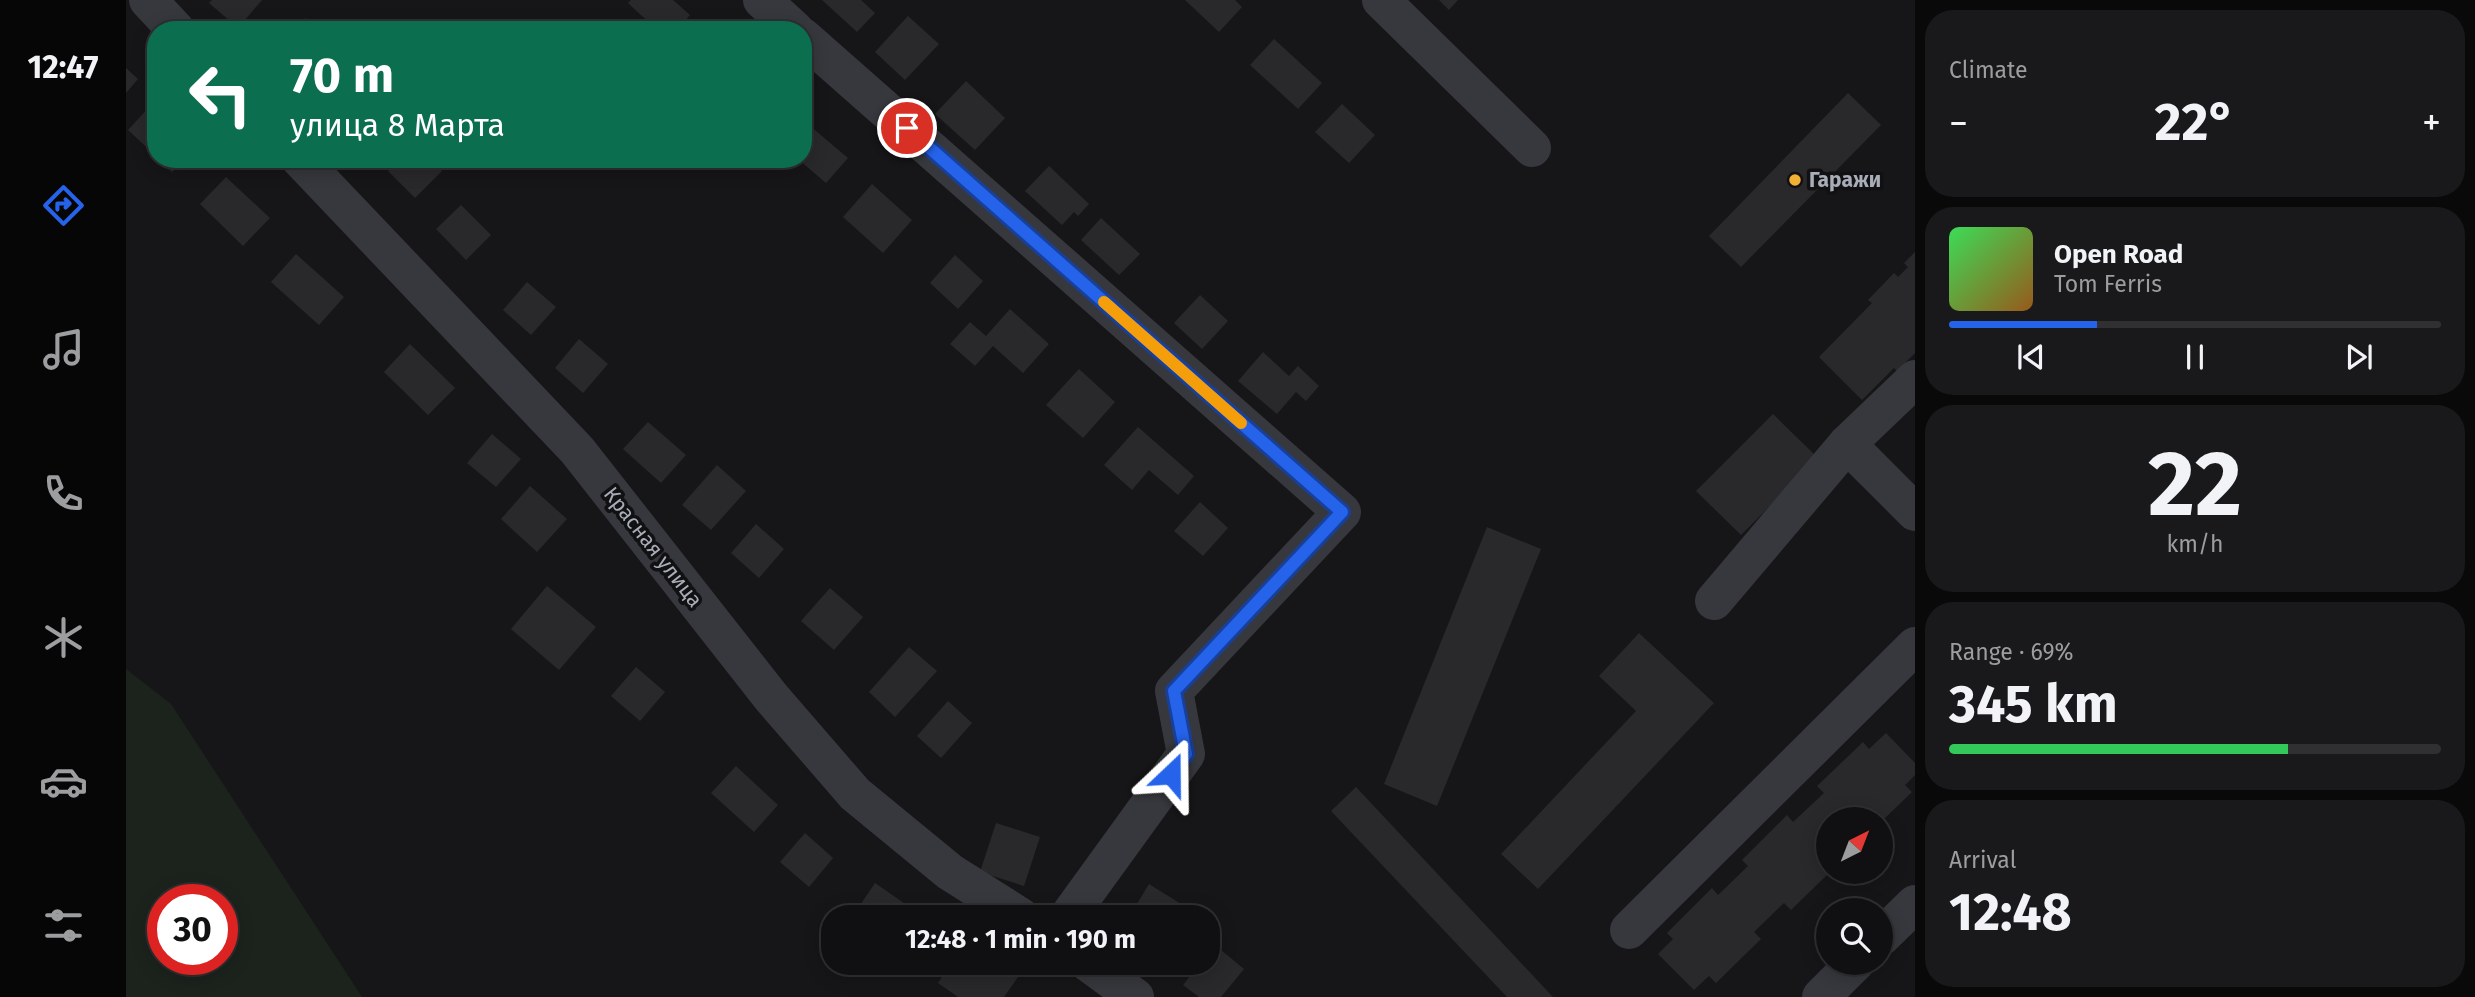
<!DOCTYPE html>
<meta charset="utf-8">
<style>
:root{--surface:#101012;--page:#19191b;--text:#f1f3f6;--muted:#9c9d9f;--line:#303032;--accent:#2563eb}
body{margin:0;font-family:"Fira Sans",sans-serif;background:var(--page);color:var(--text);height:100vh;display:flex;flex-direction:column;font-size:26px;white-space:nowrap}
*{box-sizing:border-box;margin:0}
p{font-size:23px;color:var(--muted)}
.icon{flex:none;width:38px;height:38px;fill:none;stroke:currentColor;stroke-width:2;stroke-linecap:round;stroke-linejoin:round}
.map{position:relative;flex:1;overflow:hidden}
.details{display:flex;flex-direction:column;gap:10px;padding:10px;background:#09090a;width:560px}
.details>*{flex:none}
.banner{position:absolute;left:21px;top:21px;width:665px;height:147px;border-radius:28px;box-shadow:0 4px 18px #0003,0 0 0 2px var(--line);background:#0b6e4f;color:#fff;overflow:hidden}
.needle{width:46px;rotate:42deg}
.fabs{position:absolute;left:1690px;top:807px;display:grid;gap:14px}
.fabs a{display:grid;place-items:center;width:77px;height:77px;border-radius:50%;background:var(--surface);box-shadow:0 4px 18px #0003,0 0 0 2px var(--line);font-size:35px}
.speed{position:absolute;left:21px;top:884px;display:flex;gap:14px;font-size:35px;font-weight:700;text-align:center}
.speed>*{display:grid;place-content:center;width:91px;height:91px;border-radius:50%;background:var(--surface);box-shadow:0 4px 18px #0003,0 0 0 2px var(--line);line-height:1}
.speed .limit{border:10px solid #d22;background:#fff;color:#111}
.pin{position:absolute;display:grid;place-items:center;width:60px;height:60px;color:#fff;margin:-30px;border:4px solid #fff;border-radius:50%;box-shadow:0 2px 7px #0007}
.me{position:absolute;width:77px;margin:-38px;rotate:23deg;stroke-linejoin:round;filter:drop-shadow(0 0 5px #0008)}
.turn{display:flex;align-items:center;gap:24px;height:147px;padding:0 28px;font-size:32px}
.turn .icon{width:91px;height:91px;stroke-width:2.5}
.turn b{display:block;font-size:49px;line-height:60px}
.big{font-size:52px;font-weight:700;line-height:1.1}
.details .tile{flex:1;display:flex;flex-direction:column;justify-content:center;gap:10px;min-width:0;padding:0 24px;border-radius:28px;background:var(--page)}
.details .dial{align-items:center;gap:0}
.dial b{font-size:91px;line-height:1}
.song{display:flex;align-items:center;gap:21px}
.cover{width:84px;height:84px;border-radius:10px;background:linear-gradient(135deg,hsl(130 70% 55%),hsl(30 70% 35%))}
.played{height:7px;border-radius:4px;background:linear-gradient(90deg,var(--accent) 30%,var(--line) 30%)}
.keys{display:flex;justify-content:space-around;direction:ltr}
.heat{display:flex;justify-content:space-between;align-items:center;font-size:38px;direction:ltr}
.charge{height:10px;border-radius:5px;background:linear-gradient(90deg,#34c759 69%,var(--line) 0)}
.trip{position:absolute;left:695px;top:905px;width:399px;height:70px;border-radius:28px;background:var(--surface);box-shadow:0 4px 18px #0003,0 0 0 2px var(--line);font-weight:700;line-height:70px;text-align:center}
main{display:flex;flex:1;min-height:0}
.tab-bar{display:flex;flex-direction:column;width:126px;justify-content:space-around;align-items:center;background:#060607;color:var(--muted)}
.tab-bar .icon{width:49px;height:49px}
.tab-bar .on{color:var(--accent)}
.tab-bar b{font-size:32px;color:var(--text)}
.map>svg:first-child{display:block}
.green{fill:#1c231d;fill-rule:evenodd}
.building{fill:#29292c}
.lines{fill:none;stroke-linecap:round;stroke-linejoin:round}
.minor{stroke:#37383d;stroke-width:38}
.route-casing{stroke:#184099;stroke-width:18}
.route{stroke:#2563eb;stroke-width:12}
.slow{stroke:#f59e0b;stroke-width:12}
.poi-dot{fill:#f2b134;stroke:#111113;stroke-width:2.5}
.labels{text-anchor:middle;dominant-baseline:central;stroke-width:7;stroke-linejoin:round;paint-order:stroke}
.poi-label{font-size:21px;font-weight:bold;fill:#a8adb8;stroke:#111113;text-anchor:start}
.street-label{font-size:21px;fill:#a8adb8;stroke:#111113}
</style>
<main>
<nav class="tab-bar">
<b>12:47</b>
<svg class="icon on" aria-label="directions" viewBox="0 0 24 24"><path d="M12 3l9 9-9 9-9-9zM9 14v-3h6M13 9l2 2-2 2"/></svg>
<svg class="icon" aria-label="music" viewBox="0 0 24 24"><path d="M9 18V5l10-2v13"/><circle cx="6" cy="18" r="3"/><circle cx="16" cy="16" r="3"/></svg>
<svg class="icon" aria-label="phone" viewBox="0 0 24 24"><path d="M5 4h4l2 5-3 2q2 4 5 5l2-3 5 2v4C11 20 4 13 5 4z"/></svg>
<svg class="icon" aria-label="climate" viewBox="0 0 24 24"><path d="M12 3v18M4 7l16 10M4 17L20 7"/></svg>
<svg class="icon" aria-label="car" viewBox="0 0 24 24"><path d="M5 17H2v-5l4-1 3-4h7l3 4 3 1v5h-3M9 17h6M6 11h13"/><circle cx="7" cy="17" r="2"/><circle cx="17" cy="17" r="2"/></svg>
<svg class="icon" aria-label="filters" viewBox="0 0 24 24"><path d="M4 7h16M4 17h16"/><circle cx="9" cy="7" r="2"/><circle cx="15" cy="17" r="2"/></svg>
</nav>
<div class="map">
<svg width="1789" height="997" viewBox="0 0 1789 997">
<rect width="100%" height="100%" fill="#161618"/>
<path class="green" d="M0,669L45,704L236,997H0ZM37,900H96V959H37Z"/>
<g class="building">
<polygon points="86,0 136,0 112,28 83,3"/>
<polygon points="505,0 547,0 564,15 551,30 531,30 502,3"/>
<polygon points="696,0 735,0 749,13 731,32"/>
<polygon points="1059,0 1109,0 1116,7 1093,32"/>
<polygon points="1313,0 1332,0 1323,10"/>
<polygon points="782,16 813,44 779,80 749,52"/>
<polygon points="180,18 192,30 168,30"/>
<polygon points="1148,39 1196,83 1172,109 1124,65"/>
<polygon points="0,68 12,79 0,93"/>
<polygon points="840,81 879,118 849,150 809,114"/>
<polygon points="1722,93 1755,125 1615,267 1583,236"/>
<polygon points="27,103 30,105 30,156 2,130"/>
<polygon points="1216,104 1249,135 1223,163 1189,132"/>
<polygon points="677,120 722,158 700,183 672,159 677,159"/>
<polygon points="33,159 59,159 46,172"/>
<polygon points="274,159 304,159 316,171 289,198 262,171"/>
<polygon points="923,166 963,204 952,216 948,212 936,225 899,191"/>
<polygon points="100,177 144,218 117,246 74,204"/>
<polygon points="746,184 786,220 757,253 717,217"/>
<polygon points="335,205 365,235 340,260 310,229"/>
<polygon points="975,218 1014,254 993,275 955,240"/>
<polygon points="1789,252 1789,353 1771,371 1768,368 1736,400 1693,357 1746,303 1742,300 1768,273 1772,277 1782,267 1778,263"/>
<polygon points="170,254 218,297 193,325 145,282"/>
<polygon points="829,255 857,281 832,309 804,283"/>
<polygon points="401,282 430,307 405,335 377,310"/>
<polygon points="1074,295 1102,321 1076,349 1048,323"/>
<polygon points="884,309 923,344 897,373 867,346 849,366 824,344 844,322 860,336"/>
<polygon points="453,339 482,364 457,393 429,368"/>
<polygon points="284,344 329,388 302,415 258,372"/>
<polygon points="1137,352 1163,376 1172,366 1193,386 1180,401 1170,392 1151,414 1112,381"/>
<polygon points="953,369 989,402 957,438 920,405"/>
<polygon points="1647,414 1692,458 1615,535 1570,491"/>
<polygon points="522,422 560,455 535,483 497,449"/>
<polygon points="1012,427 1068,476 1052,495 1023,470 1006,490 978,465"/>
<polygon points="366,434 395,459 370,487 341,463"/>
<polygon points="591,465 620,491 585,530 556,505"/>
<polygon points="404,486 441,519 411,552 375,519"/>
<polygon points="1074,502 1102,528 1077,556 1048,531"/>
<polygon points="630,524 658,549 633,578 605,553"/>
<polygon points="1361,527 1415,549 1311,806 1258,784"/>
<polygon points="421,586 470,627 433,670 385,629"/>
<polygon points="704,588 737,617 708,650 675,621"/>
<polygon points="1513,633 1588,703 1412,889 1375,854 1510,711 1473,676"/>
<polygon points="783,647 811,671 769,717 743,692"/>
<polygon points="510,667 539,692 514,721 485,696"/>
<polygon points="822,701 846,723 815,758 791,736"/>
<polygon points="1760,733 1789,763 1789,775 1779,785 1786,792 1755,822 1755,819 1703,819 1703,873 1665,910 1658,903 1628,932 1635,939 1590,983 1583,976 1568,990 1532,954 1547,939 1541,933 1586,888 1592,895 1622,866 1616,860 1661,815 1667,822 1698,793 1691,786 1737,742 1743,749"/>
<polygon points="610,766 652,805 628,832 585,793"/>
<polygon points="1230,787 1427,997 1381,997 1205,811"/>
<polygon points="870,823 914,837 898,886 854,872"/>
<polygon points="679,833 707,858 683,887 654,862"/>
<polygon points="749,883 798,917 726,917"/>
<polygon points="1023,884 1063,909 1059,917 1003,917"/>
<polygon points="1089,945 1118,969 1095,997 1073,997 1057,985 1075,962 1082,962 1082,954"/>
<polygon points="826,962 871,962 892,977 878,997 832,997 812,983"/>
</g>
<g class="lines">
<g class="minor">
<polyline points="22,0 50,30"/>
<polyline points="636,0 669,30"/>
<polyline points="1255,0 1406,148"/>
<polyline points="677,37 1216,512 1048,691 1060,754 942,917"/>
<polyline points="174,159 451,450 645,697 729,794 824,872 895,917"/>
<polyline points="1721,444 1789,512"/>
<polyline points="1588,601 1721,444 1789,379"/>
<polyline points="1503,930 1789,646"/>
<polyline points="1755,937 1789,904"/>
<polyline points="961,962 1009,997"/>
<polyline points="1695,997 1730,962"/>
</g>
</g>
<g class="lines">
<g class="route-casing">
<polyline id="route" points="781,128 1216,512 1048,691 1060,754 1045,774"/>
</g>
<use href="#route" class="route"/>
<polyline class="slow" points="978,302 1115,423"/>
</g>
<circle class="poi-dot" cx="1669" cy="180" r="7"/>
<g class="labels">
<g class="poi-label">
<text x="1683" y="180">Гаражи</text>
</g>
<g class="street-label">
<text transform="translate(527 547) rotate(52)">Красная улица</text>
</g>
</g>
</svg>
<div class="fabs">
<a><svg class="needle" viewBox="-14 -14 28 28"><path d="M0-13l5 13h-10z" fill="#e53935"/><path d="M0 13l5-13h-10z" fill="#9c9d9f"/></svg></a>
<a><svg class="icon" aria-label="search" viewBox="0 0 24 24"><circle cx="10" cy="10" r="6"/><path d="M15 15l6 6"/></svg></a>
</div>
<div class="speed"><div class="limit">30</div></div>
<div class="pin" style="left:781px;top:128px;background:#d93025"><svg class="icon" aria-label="arrive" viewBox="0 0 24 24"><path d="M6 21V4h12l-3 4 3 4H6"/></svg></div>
<svg class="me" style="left:1045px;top:774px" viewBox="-20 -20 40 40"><path d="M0-17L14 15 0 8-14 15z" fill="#2563eb" stroke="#fff" stroke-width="4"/></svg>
<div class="trip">12:48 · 1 min · 190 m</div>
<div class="banner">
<div class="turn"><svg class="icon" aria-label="left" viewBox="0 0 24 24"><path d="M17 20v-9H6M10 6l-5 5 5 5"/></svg><div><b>70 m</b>улица 8 Марта</div></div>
</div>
</div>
<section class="details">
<div class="tile"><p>Climate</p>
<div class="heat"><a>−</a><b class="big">22°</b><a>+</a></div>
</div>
<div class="tile">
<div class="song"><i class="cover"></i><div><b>Open Road</b><p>Tom Ferris</p></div></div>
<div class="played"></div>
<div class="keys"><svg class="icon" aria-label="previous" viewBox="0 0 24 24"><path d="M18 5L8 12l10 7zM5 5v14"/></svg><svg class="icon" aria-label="pause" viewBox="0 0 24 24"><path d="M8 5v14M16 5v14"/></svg><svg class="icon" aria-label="next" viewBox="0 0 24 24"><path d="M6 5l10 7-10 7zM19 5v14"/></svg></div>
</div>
<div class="tile dial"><b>22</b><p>km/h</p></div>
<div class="tile"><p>Range · 69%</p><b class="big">345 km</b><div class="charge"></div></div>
<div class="tile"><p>Arrival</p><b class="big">12:48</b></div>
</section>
</main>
